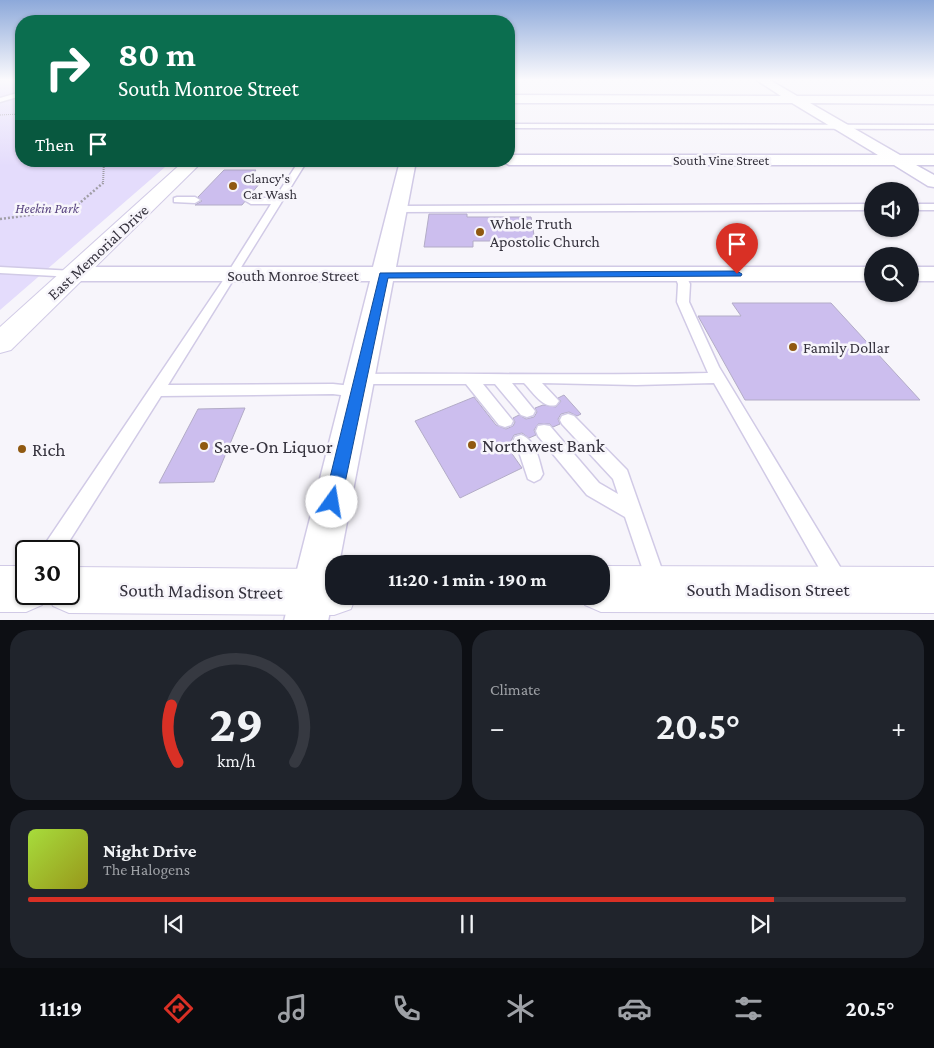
<!DOCTYPE html>
<meta charset="utf-8">
<style>
:root{--surface:#171b24;--page:#20242c;--text:#f1f3f6;--muted:#9ea1a6;--line:#363941;--accent:#d93025}
body{margin:0;font-family:"Crimson Pro",serif;background:var(--page);color:var(--text);height:100vh;display:flex;flex-direction:column;font-size:19px;white-space:nowrap}
*{box-sizing:border-box;margin:0}
p{font-size:16px;color:var(--muted)}
.icon{flex:none;width:28px;height:28px;fill:none;stroke:currentColor;stroke-width:2;stroke-linecap:round;stroke-linejoin:round}
.map{position:relative;height:620px;overflow:hidden}
.sheet{display:flex;flex-direction:column;gap:10px;padding:10px;background:#0d0f14;flex:1}
.sheet>*{flex:none}
.guide{position:absolute;left:15px;top:15px;width:500px;height:152px;border-radius:20px;box-shadow:0 1px 4px #0004;background:#0b6e4f;color:#fff;overflow:hidden}
.fabs{position:absolute;left:864px;top:182px;display:grid;gap:10px}
.fabs a{display:grid;place-items:center;width:55px;height:55px;border-radius:50%;background:var(--surface);box-shadow:0 1px 4px #0004;font-size:25px}
.speed{position:absolute;left:15px;top:540px;display:flex;gap:10px;font-size:25px;font-weight:700;text-align:center}
.speed>*{display:grid;place-content:center;width:65px;height:65px;border-radius:50%;background:var(--surface);box-shadow:0 1px 4px #0004;line-height:1}
.speed .limit{border:2px solid #111;border-radius:8px;background:#fff;color:#111}
.pin{position:absolute;display:grid;place-items:center;width:42px;height:42px;color:#fff;margin:-51px -21px;border-radius:50% 50% 50% 0;rotate:-45deg;box-shadow:0 0 5px #0007}
.pin .icon{rotate:45deg}
.me{position:absolute;width:55px;margin:-28px;rotate:13deg;stroke-linejoin:round;filter:drop-shadow(0 0 4px #0008)}
.turn{display:flex;align-items:center;gap:18px;height:105px;padding:0 20px;font-size:22px}
.turn .icon{width:65px;height:65px;stroke-width:2.5}
.turn b{display:block;font-size:35px;line-height:42px}
.then{display:flex;align-items:center;height:48px;padding:0 20px;background:#0003;gap:10px;font-size:19px}
.big{font-size:38px;font-weight:700;line-height:1.1}
.sheet .tile{flex:1;display:flex;flex-direction:column;justify-content:center;gap:8px;min-width:0;padding:0 18px;border-radius:20px;background:var(--page)}
.sheet .dial{align-items:center;gap:0}
.dial svg{height:130px;overflow:visible;fill:none;stroke:var(--line);stroke-width:7;stroke-linecap:round;text-anchor:middle}
.dial text{fill:var(--text);stroke:none}
.song{display:flex;align-items:center;gap:15px}
.cover{width:60px;height:60px;border-radius:8px;background:linear-gradient(135deg,hsl(80 70% 55%),hsl(60 70% 35%))}
.played{height:5px;border-radius:2px;background:linear-gradient(90deg,var(--accent) 85%,var(--line) 85%)}
.keys{display:flex;justify-content:space-around;direction:ltr}
.heat{display:flex;justify-content:space-between;align-items:center;font-size:28px;direction:ltr}
.sheet .tiles{flex:1;display:grid;gap:10px;grid-template-columns:1fr 1fr}
.tile:last-child{grid-column:span 2}
.trip{position:absolute;left:325px;top:555px;width:285px;height:50px;border-radius:20px;background:var(--surface);box-shadow:0 1px 4px #0004;font-weight:700;line-height:50px;text-align:center}
.menu{display:flex;height:80px;justify-content:space-around;align-items:center;background:#090b0e;color:var(--muted)}
.menu .icon{width:35px;height:35px}
.menu .on{color:var(--accent)}
.menu b{font-size:22px;color:var(--text)}
.map>svg:first-child{display:block}
.green{fill:#e4dcfc}
.building{fill:#ccbeee;stroke:#b3acc7}
.lines{fill:none;stroke-linecap:round;stroke-linejoin:round}
.service-casing{stroke:#d1cae6;stroke-width:3}
.minor-casing{stroke:#d1cae6;stroke-width:3}
.secondary-casing{stroke:#d1cae6;stroke-width:2}
.path-far2{stroke:#a19fa7;stroke-width:1;stroke-dasharray:1 1;stroke-linecap:butt}
.path-far1{stroke:#a19fa7;stroke-width:2;stroke-dasharray:1 1;stroke-linecap:butt}
.path{stroke:#a19fa7;stroke-width:2.5;stroke-dasharray:2 2;stroke-linecap:butt}
.service{fill:#fff;fill-rule:evenodd}
.minor{fill:#fff;fill-rule:evenodd}
.secondary{fill:#fff;fill-rule:evenodd}
.route{fill:#1a73e8;stroke:#114b97}
.poi-dot{fill:#905911;stroke:#f7f5fb;stroke-width:2}
.labels{text-anchor:middle;dominant-baseline:central;stroke-width:5;stroke-linejoin:round;paint-order:stroke}
.far-street-label{font-size:14px;fill:#35323d;stroke:#f7f5fb}
.far-poi-label{font-size:14px;fill:#35323d;stroke:#f7f5fb;text-anchor:start}
.far-park-label{font-size:14px;font-style:italic;fill:#594581;stroke:#f7f5fb}
.poi-label{font-size:16px;fill:#35323d;stroke:#f7f5fb;text-anchor:start}
.street-label{font-size:16px;fill:#35323d;stroke:#f7f5fb}
.near-poi-label{font-size:19px;fill:#35323d;stroke:#f7f5fb;text-anchor:start}
.near-street-label{font-size:19px;fill:#35323d;stroke:#f7f5fb}
</style>
<div class="map">
<svg width="934" height="621" viewBox="0 0 934 621">
<rect width="100%" height="100%" fill="#f7f5fb"/>
<polygon class="green" points="0,79 21,79 21,161 172,161 0,310"/>
<g class="building">
<polygon points="224,170 256,170 246,183 260,183 242,205 195,205 202,201 198,197"/>
<polygon points="429,214 467,214 467,217 531,217 535,241 473,241 473,247 424,247"/>
<polygon points="732,303 831,303 920,400 745,400 698,316 741,316"/>
<polygon points="564,395 581,414 577,416 569,412 561,414 558,419 560,424 553,427 550,424 538,424 534,430 536,435 529,438 522,433 514,435 511,441 513,446 508,448 522,468 460,498 415,421 474,397 496,425 506,429 513,426 515,422 513,418 519,415 526,419 534,417 537,412 535,408 543,405 556,407 561,401 558,398"/>
<polygon points="245,408 214,482 159,483 198,409"/>
</g>
<g class="lines">
<g class="service-casing">
<g id="service">
<polygon points="21,92 21,96 0,102 0,98"/>
<polygon points="509,124 934,125 934,129 509,128"/>
<polygon points="299,161 307,161 168,385 333,384 362,387 365,391 362,395 357,397 333,394 161,396 63,551 42,551 45,544 222,282 271,204 251,204 246,201 251,198 275,198"/>
<polygon points="177,197 195,197 200,200 195,203 174,202 174,198"/>
<polygon points="872,204 872,210 398,212 393,209 398,206"/>
<rect x="910" y="204" width="24" height="6"/>
<polygon points="0,267 74,271 80,274 74,277 0,273"/>
<path d="M680,271L684,272L690,284L689,302L719,367L845,575L848,582L845,589L838,592L831,589L714,383L636,385L542,383L559,401L556,405C543,409 533,392 524,383H512L535,411L533,415L527,417L521,415L495,384H483L513,421L511,425L505,427L499,425L466,384H360L355,383L353,379L355,375L360,374C476,373 592,376 708,373L677,302L678,284L674,274Z"/>
<polygon points="568,414 574,416 627,470 666,581 663,588 656,591 649,588 625,517 587,495 538,436 536,431 538,426 544,425 550,426 599,483 618,494 613,479 562,424 560,420 562,416"/>
<path d="M521,435C536,440 539,460 543,474L540,479L534,482L528,479L519,452L513,442L515,437Z"/>
</g>
</g>
<g class="minor-casing">
<g id="minor">
<polygon points="755,79 768,79 797,96 934,96 934,104 810,103 900,155 934,155 934,165 916,165 934,175 934,187 928,186 894,165 509,165 502,161 509,161 509,155 878,155 792,103 509,103 509,95 781,96"/>
<polygon points="400,161 416,161 396,267 872,267 872,281 393,281 339,564 334,564 334,592 328,621 284,621 370,281 74,281 66,279 63,274 66,269 74,267 373,267"/>
<rect x="910" y="267" width="24" height="14"/>
</g>
</g>
<g class="secondary-casing">
<g id="secondary">
<polygon points="184,161 203,161 11,350 0,353 0,327"/>
<polygon points="0,566 26,566 26,594 69,594 69,567 334,569 334,596 356,596 351,609 334,615 69,613 53,606 47,594 42,605 26,612 0,612"/>
<polygon points="601,566 934,567 934,613 601,612 585,605 581,596 601,596"/>
</g>
</g>
<polyline class="path-far2" points="0,115 21,114"/>
<polyline class="path-far1" points="103,184 104,161"/>
<polyline class="path" points="0,219 68,210 75,207 103,183"/>
<use href="#service" class="service"/>
<use href="#minor" class="minor"/>
<use href="#secondary" class="secondary"/>
</g>
<linearGradient id="sky" x2="0" y2="1"><stop stop-color="#8da9da"/><stop offset="0.48" stop-color="#fbfafd"/><stop offset="1" stop-color="#fbfafd" stop-opacity="0"/></linearGradient>
<rect width="934" height="166" fill="url(#sky)"/>
<polygon class="route" points="737,271 742,274 741,276 388,278 341,502 338,508 332,510 326,508 324,502 380,273"/>
<g class="poi-dot">
<circle cx="233" cy="186" r="5"/>
<circle cx="480" cy="232" r="5"/>
<circle cx="793" cy="347" r="5"/>
<circle cx="472" cy="445" r="5"/>
<circle cx="204" cy="446" r="5"/>
<circle cx="22" cy="449" r="5"/>
</g>
<g class="labels">
<g class="far-street-label">
<text x="721" y="160">South Vine Street</text>
</g>
<g class="far-poi-label">
<text x="243" y="178">Clancy's<tspan x="243" dy="16">Car Wash</tspan></text>
</g>
<g class="far-park-label">
<text x="47" y="208">Heekin Park</text>
</g>
<g class="poi-label">
<text x="490" y="223">Whole Truth<tspan x="490" dy="18">Apostolic Church</tspan></text>
<text x="803" y="347">Family Dollar</text>
</g>
<g class="street-label">
<text transform="translate(98 252) rotate(-43)">East Memorial Drive</text>
<text x="293" y="275">South Monroe Street</text>
</g>
<g class="near-poi-label">
<text x="482" y="445">Northwest Bank</text>
<text x="214" y="446">Save-On Liquor</text>
<text x="32" y="449">Rich</text>
</g>
<g class="near-street-label">
<text x="768" y="589">South Madison Street</text>
<text transform="translate(201 591) rotate(1)">South Madison Street</text>
</g>
</g>
</svg>
<div class="fabs">
<a><svg class="icon" aria-label="sound" viewBox="0 0 24 24"><path d="M4 9h4l5-4v14l-5-4H4zM17 9q2 3 0 6"/></svg></a>
<a><svg class="icon" aria-label="search" viewBox="0 0 24 24"><circle cx="10" cy="10" r="6"/><path d="M15 15l6 6"/></svg></a>
</div>
<div class="speed"><div class="limit">30</div></div>
<div class="pin" style="left:737px;top:274px;background:#d93025"><svg class="icon" aria-label="arrive" viewBox="0 0 24 24"><path d="M6 21V4h12l-3 4 3 4H6"/></svg></div>
<svg class="me" style="left:332px;top:502px" viewBox="-20 -20 40 40"><circle r="19" fill="#fff"/><path d="M0-13L10 11 0 6-10 11z" fill="#1a73e8"/></svg>
<div class="trip">11:20 · 1 min · 190 m</div>
<div class="guide">
<div class="turn"><svg class="icon" aria-label="right" viewBox="0 0 24 24"><path d="M7 20v-9h11M14 6l5 5-5 5"/></svg><div><b>80 m</b>South Monroe Street</div></div>
<div class="then">Then<svg class="icon" aria-label="arrive" viewBox="0 0 24 24"><path d="M6 21V4h12l-3 4 3 4H6"/></svg></div>
</div>
</div>
<section class="sheet">
<div class="tiles">
<div class="tile dial"><svg viewBox="0 0 100 80">
<path d="M14 69A42 42 0 1 1 86 69"/>
<path d="M14 69A42 42 0 0 1 10 34" stroke="#d93025"/>
<text x="50" y="56" font-size="32" font-weight="700">29</text>
<text x="50" y="72" font-size="11">km/h</text>
</svg></div>
<div class="tile"><p>Climate</p>
<div class="heat"><a>−</a><b class="big">20.5°</b><a>+</a></div>
</div>
<div class="tile">
<div class="song"><i class="cover"></i><div><b>Night Drive</b><p>The Halogens</p></div></div>
<div class="played"></div>
<div class="keys"><svg class="icon" aria-label="previous" viewBox="0 0 24 24"><path d="M18 5L8 12l10 7zM5 5v14"/></svg><svg class="icon" aria-label="pause" viewBox="0 0 24 24"><path d="M8 5v14M16 5v14"/></svg><svg class="icon" aria-label="next" viewBox="0 0 24 24"><path d="M6 5l10 7-10 7zM19 5v14"/></svg></div>
</div>
</div>
</section>
<nav class="menu">
<b>11:19</b>
<svg class="icon on" aria-label="directions" viewBox="0 0 24 24"><path d="M12 3l9 9-9 9-9-9zM9 14v-3h6M13 9l2 2-2 2"/></svg>
<svg class="icon" aria-label="music" viewBox="0 0 24 24"><path d="M9 18V5l10-2v13"/><circle cx="6" cy="18" r="3"/><circle cx="16" cy="16" r="3"/></svg>
<svg class="icon" aria-label="phone" viewBox="0 0 24 24"><path d="M5 4h4l2 5-3 2q2 4 5 5l2-3 5 2v4C11 20 4 13 5 4z"/></svg>
<svg class="icon" aria-label="climate" viewBox="0 0 24 24"><path d="M12 3v18M4 7l16 10M4 17L20 7"/></svg>
<svg class="icon" aria-label="car" viewBox="0 0 24 24"><path d="M5 17H2v-5l4-1 3-4h7l3 4 3 1v5h-3M9 17h6M6 11h13"/><circle cx="7" cy="17" r="2"/><circle cx="17" cy="17" r="2"/></svg>
<svg class="icon" aria-label="filters" viewBox="0 0 24 24"><path d="M4 7h16M4 17h16"/><circle cx="9" cy="7" r="2"/><circle cx="15" cy="17" r="2"/></svg>
<b>20.5°</b>
</nav>
